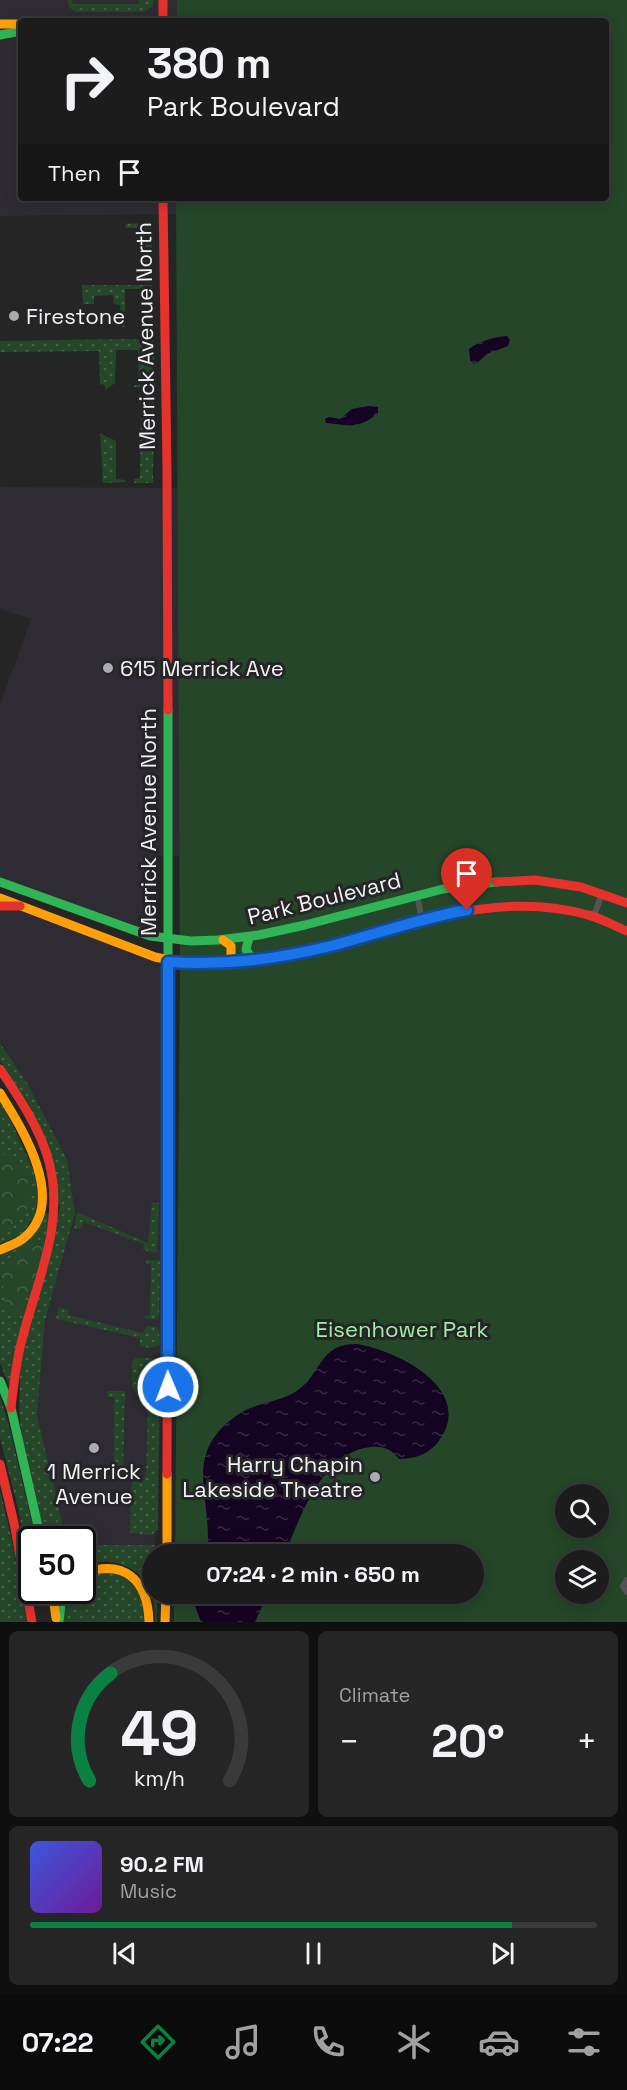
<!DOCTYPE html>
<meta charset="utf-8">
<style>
:root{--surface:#1c1c1c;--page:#252525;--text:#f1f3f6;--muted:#a0a1a3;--line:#3a3a3b;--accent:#0b8043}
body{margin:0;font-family:"Space Grotesk",sans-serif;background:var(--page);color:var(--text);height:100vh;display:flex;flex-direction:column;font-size:22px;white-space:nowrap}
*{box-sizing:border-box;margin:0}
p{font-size:20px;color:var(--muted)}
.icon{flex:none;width:33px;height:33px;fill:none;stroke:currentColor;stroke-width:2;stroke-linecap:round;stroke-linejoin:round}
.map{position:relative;height:1622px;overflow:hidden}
.details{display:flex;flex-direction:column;gap:9px;padding:9px;background:#0f0f0f;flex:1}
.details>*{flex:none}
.top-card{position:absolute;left:18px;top:18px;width:591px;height:183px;border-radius:6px;box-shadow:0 3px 15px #0003,0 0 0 2px var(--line);background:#1c1c1c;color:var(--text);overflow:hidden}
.fabs{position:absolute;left:555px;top:1484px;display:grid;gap:12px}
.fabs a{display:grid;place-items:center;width:54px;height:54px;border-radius:50%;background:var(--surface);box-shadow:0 3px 15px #0003,0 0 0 2px var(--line);font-size:30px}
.speed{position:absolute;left:18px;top:1526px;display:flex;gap:12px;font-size:30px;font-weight:700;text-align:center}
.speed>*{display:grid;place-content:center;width:78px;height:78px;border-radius:50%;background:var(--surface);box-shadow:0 3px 15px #0003,0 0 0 2px var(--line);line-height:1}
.speed .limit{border:3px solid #111;border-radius:9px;background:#fff;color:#111}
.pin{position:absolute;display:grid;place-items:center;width:51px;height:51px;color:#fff;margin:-62px -26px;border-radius:50% 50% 50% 0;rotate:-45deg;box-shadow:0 0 6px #0007}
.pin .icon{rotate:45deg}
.me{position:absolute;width:66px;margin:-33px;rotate:359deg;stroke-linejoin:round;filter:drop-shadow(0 0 4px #0008)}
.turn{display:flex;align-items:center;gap:21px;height:126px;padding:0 30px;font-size:27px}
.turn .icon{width:78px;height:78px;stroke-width:2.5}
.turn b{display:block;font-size:42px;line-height:51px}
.then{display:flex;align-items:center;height:57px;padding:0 30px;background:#0003;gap:12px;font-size:22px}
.big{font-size:45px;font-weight:700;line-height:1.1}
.details .tile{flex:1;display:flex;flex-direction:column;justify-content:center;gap:9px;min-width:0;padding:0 21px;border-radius:9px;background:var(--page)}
.details .dial{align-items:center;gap:0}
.dial svg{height:156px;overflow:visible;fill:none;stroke:var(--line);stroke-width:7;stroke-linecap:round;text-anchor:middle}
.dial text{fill:var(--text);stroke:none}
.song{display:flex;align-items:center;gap:18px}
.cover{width:72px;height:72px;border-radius:9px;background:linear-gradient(135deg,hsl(230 70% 55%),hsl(280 70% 35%))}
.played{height:6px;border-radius:3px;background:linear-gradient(90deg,var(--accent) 85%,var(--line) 85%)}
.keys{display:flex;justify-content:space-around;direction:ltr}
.heat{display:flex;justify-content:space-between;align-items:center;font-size:33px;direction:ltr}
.details .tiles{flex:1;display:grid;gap:9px;grid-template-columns:1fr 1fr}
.tile:last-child{grid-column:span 2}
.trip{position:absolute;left:142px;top:1544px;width:342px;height:60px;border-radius:30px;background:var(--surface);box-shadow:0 3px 15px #0003,0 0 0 2px var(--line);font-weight:700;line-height:60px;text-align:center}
.tab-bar{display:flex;height:96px;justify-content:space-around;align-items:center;background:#0b0b0b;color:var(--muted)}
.tab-bar .icon{width:42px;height:42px}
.tab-bar .selected{color:var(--accent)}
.tab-bar b{font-size:27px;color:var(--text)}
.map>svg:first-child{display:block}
.built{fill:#2f2b32}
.grass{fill:url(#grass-dots)}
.forest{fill:url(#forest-crowns)}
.park{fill:#254629;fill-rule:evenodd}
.water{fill:url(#water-ripples)}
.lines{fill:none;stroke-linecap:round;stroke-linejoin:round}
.street{stroke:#535453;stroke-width:6}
.fast{stroke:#30b455;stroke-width:9}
.slow{stroke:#ff9f0a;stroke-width:9}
.jam{stroke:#e5322d;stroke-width:9}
.route-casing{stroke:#114b97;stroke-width:15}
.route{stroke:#1a73e8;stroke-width:10}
.poi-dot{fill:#abaaac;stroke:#252427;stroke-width:2}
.labels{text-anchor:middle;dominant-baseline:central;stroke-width:6;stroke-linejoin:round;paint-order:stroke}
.poi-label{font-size:22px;fill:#f3f2f4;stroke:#252427;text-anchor:start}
.street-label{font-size:22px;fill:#f3f2f4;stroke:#252427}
.park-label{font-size:22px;fill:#9ff1a5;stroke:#252427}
</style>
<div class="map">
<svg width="627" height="1622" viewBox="0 0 627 1622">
<defs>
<pattern id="grass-dots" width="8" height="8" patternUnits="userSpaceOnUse" patternTransform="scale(1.5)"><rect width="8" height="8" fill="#254629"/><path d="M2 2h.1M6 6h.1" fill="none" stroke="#456149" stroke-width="1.8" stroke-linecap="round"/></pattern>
<pattern id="forest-crowns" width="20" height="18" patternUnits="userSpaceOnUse" patternTransform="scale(1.5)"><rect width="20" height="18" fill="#254629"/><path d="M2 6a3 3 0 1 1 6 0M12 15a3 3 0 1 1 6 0" fill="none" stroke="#456149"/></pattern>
<pattern id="water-ripples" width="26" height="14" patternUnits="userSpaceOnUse" patternTransform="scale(1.5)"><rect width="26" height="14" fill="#150323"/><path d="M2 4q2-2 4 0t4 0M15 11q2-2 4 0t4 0" fill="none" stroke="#382844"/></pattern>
</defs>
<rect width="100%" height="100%" fill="#252526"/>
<g class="built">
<polygon points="0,0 177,0 177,21 21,21 21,198 176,198 176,214 0,216"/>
<polygon points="0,487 179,488 180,856 156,856 152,934 0,879 0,705 31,619 0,609"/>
<polygon points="0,896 170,960 166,1308 155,1545 83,1545 82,1539 66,1539 63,1532 37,1415 45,1320 75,1213 67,1159 26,1081 0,1043"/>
</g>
<g class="grass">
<polygon points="68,0 72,0 73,4 139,4 139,0 153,0 153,6 144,12 75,12 69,7"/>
<polygon points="146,223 152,227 152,266 139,266 139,264 144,263 145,236 140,235 139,228 126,228 125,224"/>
<polygon points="82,285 152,285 152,329 142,328 142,325 148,324 148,289 125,289 125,327 121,327 120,305 114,304 113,295 94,296 94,304 83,304"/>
<polygon points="127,339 154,340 155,388 134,387 134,385 139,385 138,350 116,350 115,383 105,390 104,384 100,385 99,351 0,352 0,341"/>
<polygon points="141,399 154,399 153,483 134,483 134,479 140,478"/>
<polygon points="100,433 116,441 116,479 125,480 125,482 103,483"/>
<polygon points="0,1043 26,1081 67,1159 75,1213 45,1320 37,1415 66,1539 46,1539 22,1439 19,1408 20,1375 24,1347 60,1207 29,1105 0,1061"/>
<polygon points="0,1098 37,1177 38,1198 34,1218 21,1235 0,1244"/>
<polygon points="152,1202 159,1203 157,1252 155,1253 143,1250 144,1244 84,1222 80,1229 74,1229 77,1212 148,1243"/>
<path d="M45,1213L51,1214L9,1385L0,1363V1253C24,1250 33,1232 45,1213Z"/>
<polygon points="147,1260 160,1260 159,1317 156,1319 147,1319 144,1316 150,1315 151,1264 146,1263"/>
<path d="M59,1307L69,1310L68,1315L143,1333L147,1326L157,1327L159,1331L160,1345C153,1348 147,1349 140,1345V1338L56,1319Z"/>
<polygon points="139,1358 154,1358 159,1363 158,1530 151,1535 130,1533 132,1477 146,1477 148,1406 141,1406 140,1399 132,1387 132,1361"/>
<polygon points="107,1391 125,1391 123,1478 114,1478 114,1397 107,1397"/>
<polygon points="0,1396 10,1430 36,1539 32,1539 31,1576 18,1508 0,1438"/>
<polygon points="0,1490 13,1546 27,1622 0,1622"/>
<path d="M83,1545H155L156,1554H153V1593H157V1622H155C156,1605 152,1587 139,1575C126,1561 99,1557 83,1567Z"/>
<polygon points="94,1572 122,1574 141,1594 146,1622 64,1622 64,1616 70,1590 82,1590 83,1578"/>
</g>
<g class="forest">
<polygon points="0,1153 16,1160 34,1177 25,1217 0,1234"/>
<path d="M37,1240L46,1245C39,1266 30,1303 12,1316C2,1308 7,1298 3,1287C1,1280 0,1275 0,1266L23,1253Z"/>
</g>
<path class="park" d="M177,0H627V1622H174V1593H474V1554H175L180,976L176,198H606V21H177ZM566,1494H598V1527H566ZM566,1560H598V1593H566Z"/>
<g class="water">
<path d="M507,336L510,340L508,346L487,354L477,363H473L470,360L469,349C479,341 494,337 507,336Z"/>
<path d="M368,406L378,407V413C358,430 349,425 326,423L325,419L329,417L340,419L352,409Z"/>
<path d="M356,1344C397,1350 476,1389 439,1441C429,1454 415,1459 399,1459C392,1449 382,1446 371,1447C323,1451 300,1517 285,1554H207C214,1496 178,1453 242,1412C259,1402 282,1402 298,1390C322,1373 319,1344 356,1344Z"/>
<polygon points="196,1593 268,1593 255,1622 201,1622 195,1606"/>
</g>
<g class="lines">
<g class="street">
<polyline points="417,895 422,920"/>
<polyline points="594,916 602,893"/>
<polyline points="627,1580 623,1586 627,1592"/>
</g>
<g class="fast">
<polyline points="0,35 21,31"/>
<polyline points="168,710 168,1054"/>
<polyline points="0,882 150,936 191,941 218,940 259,935 305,925 443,889 496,882"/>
<polyline points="249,937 246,950 254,961"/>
<polyline points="0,1381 11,1408 41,1539"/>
<polyline points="59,1622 61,1605 67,1590"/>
</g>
<g class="slow">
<polyline points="0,24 21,24"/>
<polyline points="0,898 155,957 193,965 239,963 288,956 450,914"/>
<polyline points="223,940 231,946 231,959 228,964"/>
<path d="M0,1093C23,1130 67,1200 25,1237C19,1243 8,1246 0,1250"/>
<polyline points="167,1554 167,1474"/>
<path d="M82,1574C123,1558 148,1579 149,1622"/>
<polyline points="52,1590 56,1618"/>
<polyline points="165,1622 166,1593"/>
</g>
<g class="jam">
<polyline points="163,0 163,21"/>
<polyline points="163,198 167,470 168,710"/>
<polyline points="496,882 535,880 581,887 627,903"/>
<polyline points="0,906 20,906"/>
<path d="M450,914C497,905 542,902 588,915C601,918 614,926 627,931"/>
<path d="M0,1069C19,1098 40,1128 49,1162C65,1223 38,1278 23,1336C16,1359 14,1384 11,1408"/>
<polyline points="0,1464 14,1523 32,1622"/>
<polyline points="167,1474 168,1054"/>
</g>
</g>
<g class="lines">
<g class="route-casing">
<path id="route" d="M168,1387V962C226,966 278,959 335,945C379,933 422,918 467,910"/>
</g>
<use href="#route" class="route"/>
</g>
<g class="poi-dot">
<circle cx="14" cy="316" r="6"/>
<circle cx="108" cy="668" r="6"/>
<circle cx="94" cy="1448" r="6"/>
<circle cx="375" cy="1477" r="6"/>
</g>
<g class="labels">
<g class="poi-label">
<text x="26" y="316">Firestone</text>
<text x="120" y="668">615 Merrick Ave</text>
<text x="363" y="1464" text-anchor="end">Harry Chapin<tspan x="363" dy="25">Lakeside Theatre</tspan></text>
<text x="94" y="1471" text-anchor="middle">1 Merrick<tspan x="94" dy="25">Avenue</tspan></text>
</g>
<g class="street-label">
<text transform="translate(145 336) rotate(-91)">Merrick Avenue North</text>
<text transform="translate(148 822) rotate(-90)">Merrick Avenue North</text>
<text transform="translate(324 898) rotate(-14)">Park Boulevard</text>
</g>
<g class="park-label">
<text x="402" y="1329">Eisenhower Park</text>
</g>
</g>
</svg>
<div class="fabs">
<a><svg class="icon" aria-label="search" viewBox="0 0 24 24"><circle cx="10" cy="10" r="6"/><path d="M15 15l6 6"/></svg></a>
<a><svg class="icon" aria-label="layers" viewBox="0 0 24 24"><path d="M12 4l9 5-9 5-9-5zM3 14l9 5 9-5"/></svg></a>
</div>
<div class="speed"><div class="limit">50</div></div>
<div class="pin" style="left:467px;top:910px;background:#d93025"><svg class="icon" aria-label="arrive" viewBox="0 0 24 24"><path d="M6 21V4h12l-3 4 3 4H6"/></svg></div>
<svg class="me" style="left:168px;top:1387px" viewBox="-20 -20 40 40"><circle r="17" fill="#1a73e8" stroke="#fff" stroke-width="3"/><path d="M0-11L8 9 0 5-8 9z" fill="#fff"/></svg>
<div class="trip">07:24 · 2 min · 650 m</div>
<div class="top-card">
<div class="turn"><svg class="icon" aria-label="right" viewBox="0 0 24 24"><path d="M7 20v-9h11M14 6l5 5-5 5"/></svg><div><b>380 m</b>Park Boulevard</div></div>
<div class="then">Then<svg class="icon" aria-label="arrive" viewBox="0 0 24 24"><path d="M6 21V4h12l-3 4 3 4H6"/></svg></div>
</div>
</div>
<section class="details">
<div class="tiles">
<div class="tile dial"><svg viewBox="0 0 100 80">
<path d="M14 69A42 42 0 1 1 86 69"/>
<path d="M14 69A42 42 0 0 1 25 14" stroke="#0b8043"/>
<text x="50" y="56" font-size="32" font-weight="700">49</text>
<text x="50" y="72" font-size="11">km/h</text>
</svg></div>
<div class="tile"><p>Climate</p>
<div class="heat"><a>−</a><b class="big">20°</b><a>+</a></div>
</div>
<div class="tile">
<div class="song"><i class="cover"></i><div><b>90.2 FM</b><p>Music</p></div></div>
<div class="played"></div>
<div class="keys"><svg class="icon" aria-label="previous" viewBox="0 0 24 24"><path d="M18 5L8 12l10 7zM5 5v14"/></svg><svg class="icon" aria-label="pause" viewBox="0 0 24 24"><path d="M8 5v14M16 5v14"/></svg><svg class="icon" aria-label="next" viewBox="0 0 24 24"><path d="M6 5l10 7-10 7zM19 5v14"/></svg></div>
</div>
</div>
</section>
<nav class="tab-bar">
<b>07:22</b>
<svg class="icon selected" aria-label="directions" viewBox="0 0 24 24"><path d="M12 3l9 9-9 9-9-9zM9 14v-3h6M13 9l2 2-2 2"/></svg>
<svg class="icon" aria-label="music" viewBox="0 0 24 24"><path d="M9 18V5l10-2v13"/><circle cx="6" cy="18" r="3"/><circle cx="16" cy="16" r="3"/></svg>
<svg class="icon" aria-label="phone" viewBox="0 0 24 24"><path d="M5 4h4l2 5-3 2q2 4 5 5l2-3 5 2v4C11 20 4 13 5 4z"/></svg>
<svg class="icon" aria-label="climate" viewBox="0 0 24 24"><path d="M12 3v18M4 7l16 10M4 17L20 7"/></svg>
<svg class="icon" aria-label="car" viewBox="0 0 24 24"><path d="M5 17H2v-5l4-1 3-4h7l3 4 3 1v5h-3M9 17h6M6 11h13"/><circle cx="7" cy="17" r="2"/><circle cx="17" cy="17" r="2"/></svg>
<svg class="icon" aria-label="filters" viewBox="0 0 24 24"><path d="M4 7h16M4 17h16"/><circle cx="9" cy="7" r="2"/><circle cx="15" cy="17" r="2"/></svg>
</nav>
